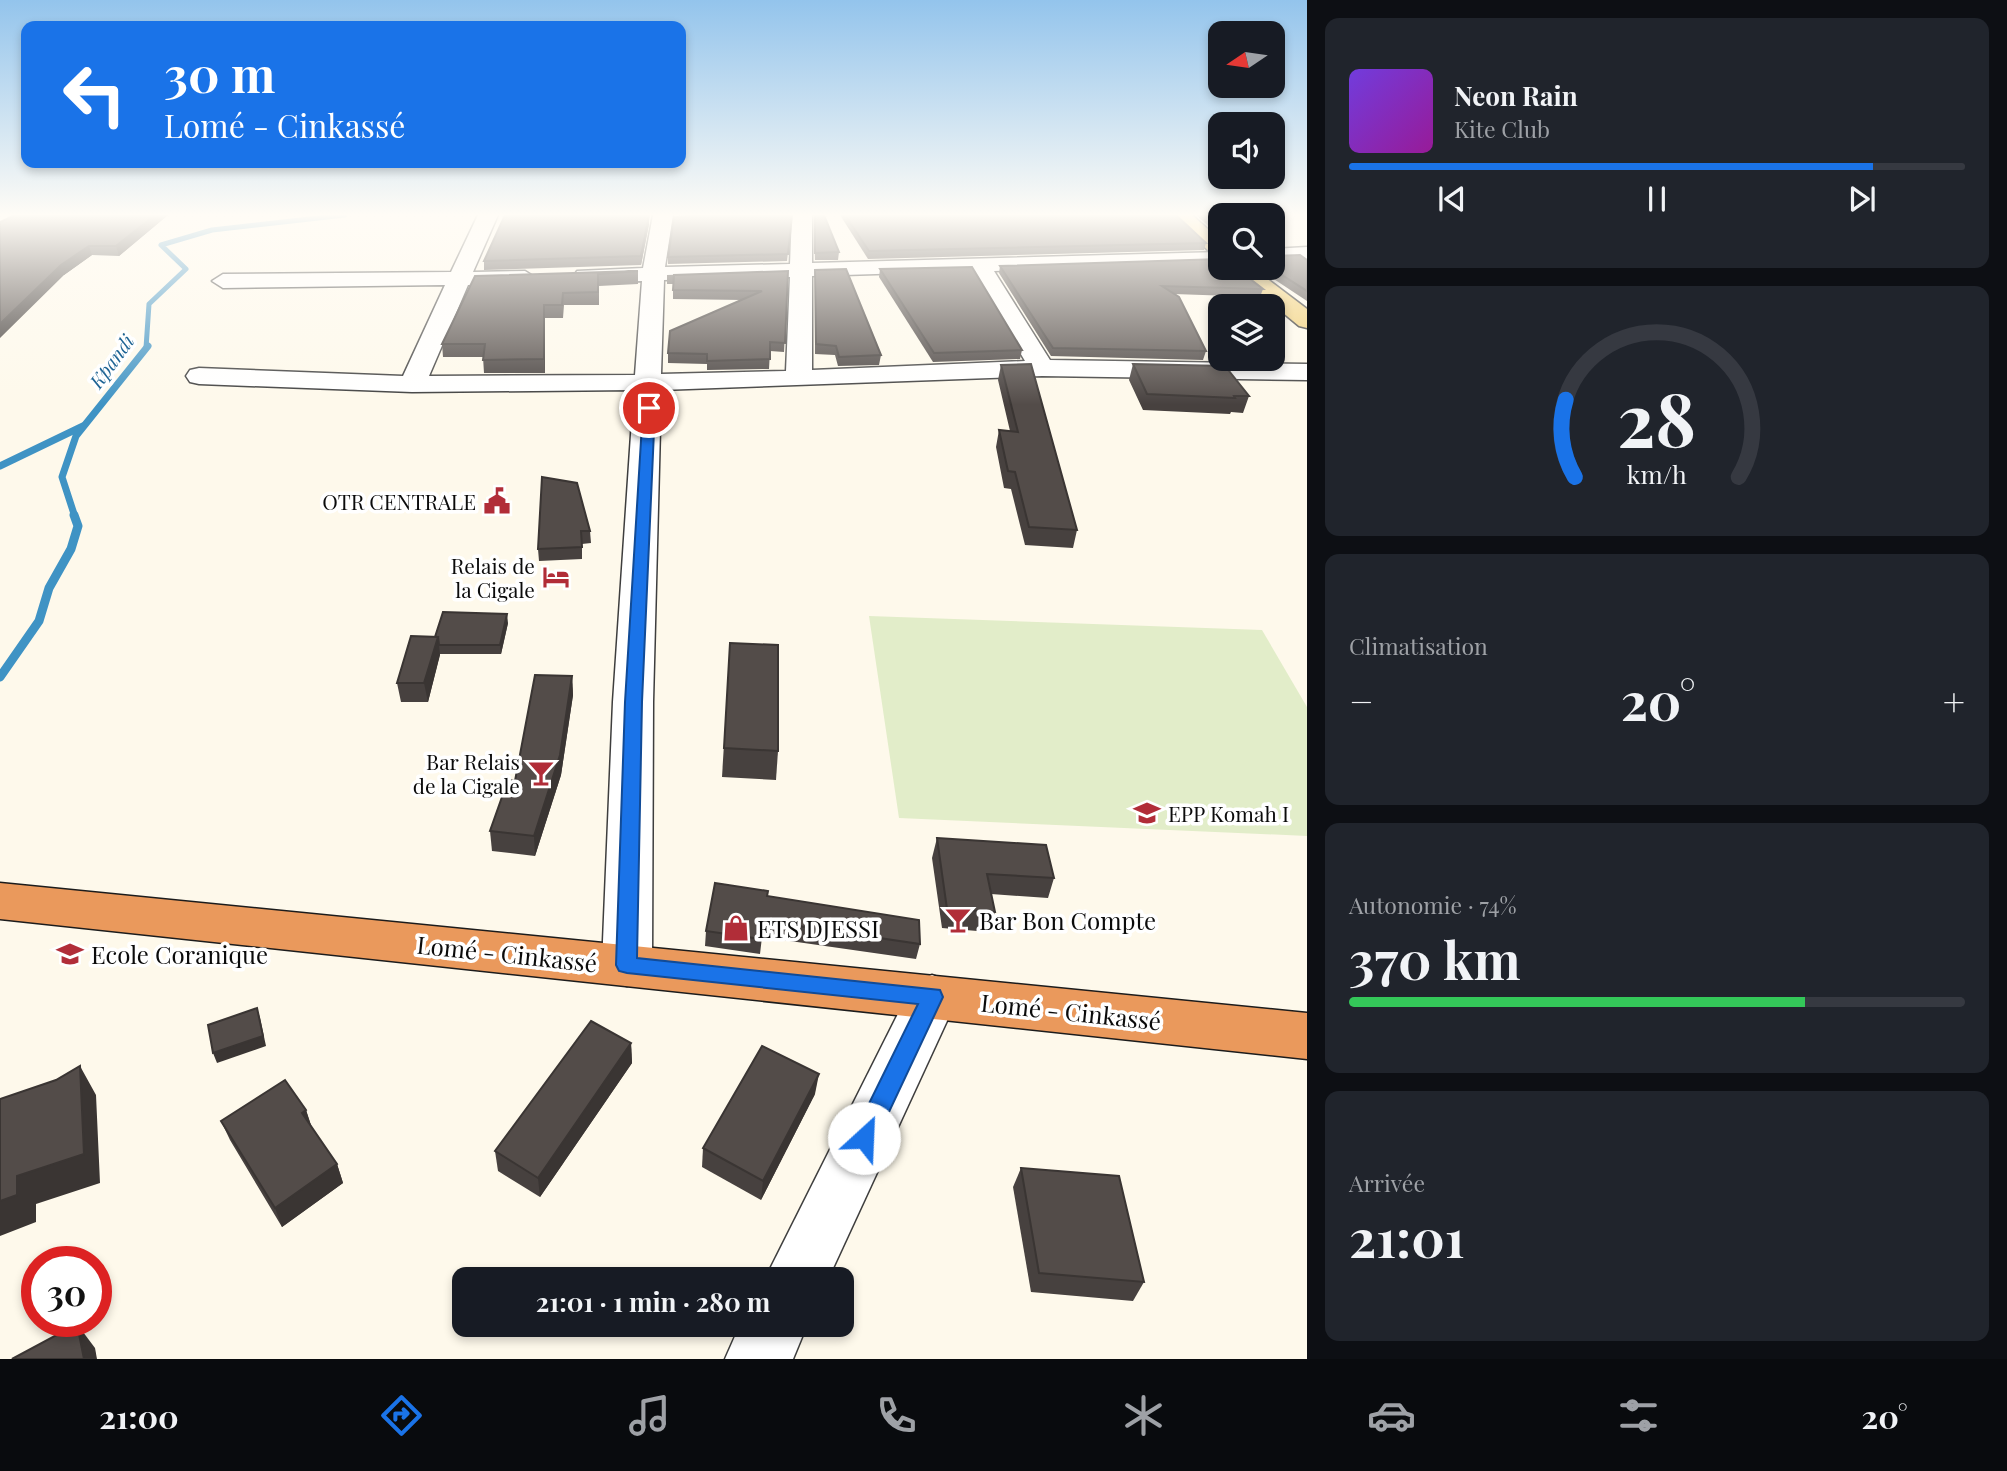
<!DOCTYPE html>
<html lang="fr">
<meta charset="utf-8">
<style>
:root{--surface:#171b24;--page:#20242c;--text:#f1f3f6;--muted:#9ea1a6;--line:#363941;--accent:#1a73e8}
body{margin:0;font-family:"Playfair Display",serif;background:var(--page);color:var(--text);height:100vh;display:flex;flex-direction:column;font-size:26px;white-space:nowrap}
*{box-sizing:border-box;margin:0}
p{font-size:23px;color:var(--muted)}
.icon{flex:none;width:38px;height:38px;fill:none;stroke:currentColor;stroke-width:2;stroke-linecap:round;stroke-linejoin:round}
.map{position:relative;flex:1;overflow:hidden}
.drawer{display:flex;flex-direction:column;gap:18px;padding:18px;background:#0d0f14;width:700px}
.drawer>*{flex:none}
.guide{position:absolute;left:21px;top:21px;width:665px;height:147px;border-radius:14px;box-shadow:0 4px 10px #0003;background:#1a73e8;color:#fff;overflow:hidden}
.needle{width:46px;rotate:257deg}
.buttons{position:absolute;left:1208px;top:21px;display:grid;gap:14px}
.buttons a{display:grid;place-items:center;width:77px;height:77px;border-radius:14px;background:var(--surface);box-shadow:0 4px 10px #0003;font-size:35px}
.speed{position:absolute;left:21px;top:1246px;display:flex;gap:14px;font-size:35px;font-weight:700;text-align:center}
.speed>*{display:grid;place-content:center;width:91px;height:91px;border-radius:50%;background:var(--surface);box-shadow:0 4px 10px #0003;line-height:1}
.speed .limit{border:10px solid #d22;background:#fff;color:#111}
.pin{position:absolute;display:grid;place-items:center;width:60px;height:60px;color:#fff;margin:-30px;border:4px solid #fff;border-radius:50%;box-shadow:0 2px 7px #0007}
.me{position:absolute;width:77px;margin:-38px;rotate:25deg;stroke-linejoin:round;filter:drop-shadow(0 0 5px #0008)}
.turn{display:flex;align-items:center;gap:24px;height:147px;padding:0 28px;font-size:32px}
.turn .icon{width:91px;height:91px;stroke-width:2.5}
.turn b{display:block;font-size:49px;line-height:60px}
.big{font-size:52px;font-weight:700;line-height:1.1}
.drawer .widget{flex:1;display:flex;flex-direction:column;justify-content:center;gap:10px;min-width:0;padding:0 24px;border-radius:14px;background:var(--page)}
.drawer .dial{align-items:center;gap:0}
.dial svg{height:182px;overflow:visible;fill:none;stroke:var(--line);stroke-width:7;stroke-linecap:round;text-anchor:middle}
.dial text{fill:var(--text);stroke:none}
.song{display:flex;align-items:center;gap:21px}
.cover{width:84px;height:84px;border-radius:10px;background:linear-gradient(135deg,hsl(260 70% 55%),hsl(300 70% 35%))}
.played{height:7px;border-radius:4px;background:linear-gradient(90deg,var(--accent) 85%,var(--line) 85%)}
.keys{display:flex;justify-content:space-around;direction:ltr}
.heat{display:flex;justify-content:space-between;align-items:center;font-size:38px;direction:ltr}
.charge{height:10px;border-radius:5px;background:linear-gradient(90deg,#34c759 74%,var(--line) 0)}
.trip{position:absolute;left:452px;top:1267px;width:402px;height:70px;border-radius:14px;background:var(--surface);box-shadow:0 4px 10px #0003;font-weight:700;line-height:70px;text-align:center}
.menu{display:flex;height:112px;justify-content:space-around;align-items:center;background:#090b0e;color:var(--muted)}
.menu .icon{width:49px;height:49px}
.menu .selected{color:var(--accent)}
.menu b{font-size:32px;color:var(--text)}
main{display:flex;flex:1;min-height:0}
.map>svg:first-child{display:block}
.pitch{fill:#e2edc9}
.lines{fill:none;stroke-linecap:round;stroke-linejoin:round}
.stream-far2{stroke:#3f93c4;stroke-width:5}
.stream-far1{stroke:#3f93c4;stroke-width:7}
.stream{stroke:#3f93c4;stroke-width:9}
.minor-casing{stroke:#3e3e3e;stroke-width:3}
.major-casing{stroke:#1c1c1c;stroke-width:3}
.highway-casing{stroke:#1c1c1c;stroke-width:3}
.minor{fill:#fff;fill-rule:evenodd}
.major{fill:#efca6a;fill-rule:evenodd}
.highway{fill:#ea995c;fill-rule:evenodd}
.wall{fill:#47413f}
.shaded-wall{fill:#3a3533}
.building{fill:#534c49;stroke:#3a3533;stroke-width:2}
.route{fill:#1a73e8;stroke:#114b97;stroke-width:2}
.labels{text-anchor:middle;dominant-baseline:central;stroke-width:7;stroke-linejoin:round;paint-order:stroke}
.far-water-label{font-size:19px;font-style:italic;fill:#1e6494;stroke:#fff}
.poi-label{font-size:21px;fill:#0b0b0b;stroke:#fff;text-anchor:end}
.near-poi-label{font-size:24px;fill:#0b0b0b;stroke:#fff;text-anchor:start}
.near-street-label{font-size:24px;fill:#0b0b0b;stroke:#fff}
</style>
<main>
<div class="map">
<svg width="1307" height="1359" viewBox="0 0 1307 1359">
<rect width="100%" height="100%" fill="#fef9eb"/>
<polygon class="pitch" points="869,616 1262,630 1307,707 1307,836 899,818"/>
<g class="lines">
<polyline class="stream-far2" points="146,348 149,304 186,269 161,245 212,230 345,215"/>
<g class="stream-far1">
<polyline points="0,466 83,426"/>
<polyline points="75,517 62,477 76,436 148,346"/>
</g>
<polyline class="stream" points="0,677 39,621 49,588 71,549 78,526 74,515"/>
<g class="minor-casing">
<g id="minor">
<path d="M478,215H498L473,272L525,271L536,278L525,285H468L429,376L635,375L642,281L585,283L574,276L577,271L643,268L653,215H673L665,267L790,264L792,215H812V263L1220,252V264L994,271L1050,360L1307,364V380L1042,376L661,390L653,702L652,965L645,980L627,986L609,980L602,965L613,702L634,390L412,392L199,384L190,382L186,376L190,370L199,368L403,376L445,285L223,288L212,281L223,274L451,272ZM972,271L1025,361L812,370V276ZM790,277L786,371L661,374L664,280Z"/>
<polygon points="1307,247 1307,259 1272,261 1272,249"/>
<polygon points="932,975 950,982 958,997 828,1279 765,1279 914,982"/>
<polygon points="740,1325 807,1325 793,1359 725,1359"/>
</g>
</g>
<g class="major-casing">
<g id="major">
<polygon points="1171,215 1192,215 1220,240 1220,257 1213,255"/>
<polygon points="1229,268 1253,268 1307,309 1307,328 1299,326"/>
</g>
</g>
<g class="highway-casing">
<polygon id="highway" points="0,883 1307,1013 1307,1059 0,919"/>
</g>
<use href="#minor" class="minor"/>
<use href="#major" class="major"/>
<use href="#highway" class="highway"/>
</g>
<g class="wall">
<polygon points="15,215 168,215 119,256 92,255 64,275"/>
<polygon points="649,215 649,224 641,265 484,270 484,261"/>
<polygon points="792,215 787,261 668,264 668,257 689,216"/>
<polygon points="814,215 824,215 839,252 838,260 815,260"/>
<polygon points="840,215 1176,215 1206,243 1204,250 868,259"/>
<polygon points="1196,215 1226,215 1220,215 1220,236"/>
<polygon points="1273,256 1307,260 1307,301 1257,268 1272,268"/>
<polygon points="1000,266 1263,289 1260,297 1174,294 1206,351 1203,360 1051,356 999,273"/>
<polygon points="880,269 1022,350 1020,359 933,362 879,277"/>
<polygon points="815,270 881,355 879,365 838,366 835,355 815,354"/>
<polygon points="638,271 638,284 599,286 599,305 564,305 563,318 545,318 545,373 484,373 483,357 443,357 442,344 475,276"/>
<polygon points="788,271 784,352 770,351 769,369 707,370 707,364 668,363 668,353 742,300 673,299 673,284 667,284 667,275"/>
<polygon points="1133,364 1249,396 1243,413 1231,412 1230,414 1143,410 1129,380"/>
<polygon points="1001,365 1077,530 1073,548 1025,545 1011,489 1004,488 996,447 999,430 1010,431 998,380"/>
<polygon points="542,477 590,531 591,543 582,544 582,559 539,561 538,549"/>
<polygon points="508,623 501,654 440,654 428,702 401,702 397,683 435,637"/>
<polygon points="730,643 778,751 776,780 722,777"/>
<polygon points="572,676 573,695 561,775 535,856 492,851 490,831 515,781"/>
<polygon points="937,838 1054,878 1048,898 991,894 995,912 989,932 942,928 932,858"/>
<polygon points="767,896 920,944 916,959 762,937 760,954 705,946 706,931"/>
<polygon points="631,1043 632,1063 540,1197 498,1171 495,1151"/>
<polygon points="815,1094 761,1200 702,1167 703,1148"/>
<polygon points="306,1110 312,1128 337,1164 343,1183 282,1227 230,1140 221,1121"/>
<polygon points="1021,1168 1144,1282 1133,1301 1031,1292 1013,1187"/>
</g>
<g class="shaded-wall">
<polygon points="155,215 168,215 119,256 116,246"/>
<polygon points="649,215 649,224 641,265 641,256"/>
<polygon points="89,246 92,255 64,275 0,338 0,324 61,265"/>
<polygon points="544,305 545,318 545,373 544,359"/>
<polygon points="507,614 508,623 501,654 500,645"/>
<polygon points="438,637 440,655 428,702 424,683"/>
<polygon points="572,676 573,695 561,775 535,856 534,836"/>
<polygon points="257,1008 260,1018 266,1046 217,1063 213,1053"/>
<polygon points="631,1043 632,1063 540,1197 538,1178"/>
<polygon points="80,1066 96,1095 100,1183 36,1204 36,1222 0,1236 0,1201 17,1176"/>
<polygon points="819,1074 815,1094 761,1200 763,1181"/>
<polygon points="306,1110 312,1129 302,1113"/>
<polygon points="337,1164 343,1183 282,1227 275,1208"/>
<polygon points="77,1324 95,1348 97,1359 84,1359"/>
</g>
<g class="building">
<polygon points="15,215 155,215 116,246 89,246 61,265 0,324 0,222"/>
<polygon points="505,215 649,215 641,256 484,261"/>
<polygon points="689,215 792,215 788,254 668,257 674,217 689,216"/>
<polygon points="815,215 824,215 839,252 815,253"/>
<polygon points="845,215 1176,215 1206,243 869,251"/>
<polygon points="1205,215 1226,215 1220,215 1220,227"/>
<polygon points="1272,251 1273,256 1300,255 1307,260 1307,291 1271,268 1272,268"/>
<polygon points="1220,259 1220,268 1236,268 1263,289 1162,286 1179,297 1206,351 1053,348 1000,266"/>
<polygon points="972,267 1022,350 934,353 880,269"/>
<polygon points="846,269 881,355 839,357 836,346 816,344 815,270"/>
<polygon points="638,271 598,274 598,292 563,293 562,305 544,305 544,359 483,360 485,344 442,344 475,276"/>
<polygon points="788,271 785,343 770,342 770,359 707,361 707,354 668,353 670,331 762,291 673,290 674,275"/>
<polygon points="1031,364 1077,530 1029,527 1015,472 1008,471 999,430 1018,432 1001,365"/>
<polygon points="1133,364 1225,366 1249,396 1234,396 1235,398 1147,394"/>
<polygon points="542,477 577,483 590,531 581,531 582,547 538,549"/>
<polygon points="443,612 507,614 500,645 439,645 438,637 435,637"/>
<polygon points="411,636 438,637 424,683 397,683"/>
<polygon points="730,643 778,645 778,751 724,748"/>
<polygon points="535,675 572,676 560,755 534,836 490,831 508,780 515,781"/>
<polygon points="937,838 1046,845 1054,878 987,874 995,912 947,909"/>
<polygon points="715,883 768,891 767,896 919,920 920,944 764,921 761,939 706,931"/>
<polygon points="257,1008 263,1036 213,1053 208,1025"/>
<polygon points="591,1021 631,1043 538,1178 495,1151"/>
<polygon points="762,1046 819,1074 763,1181 703,1148"/>
<polygon points="80,1066 84,1154 17,1176 17,1195 0,1201 0,1099 56,1080"/>
<polygon points="285,1080 306,1110 302,1113 337,1164 275,1208 221,1121"/>
<polygon points="1021,1168 1119,1176 1144,1282 1039,1273"/>
<polygon points="77,1324 84,1359 12,1359"/>
</g>
<linearGradient id="sky" x2="0" y2="1"><stop stop-color="#93c4ec"/><stop offset="0.53" stop-color="#fffcf6"/><stop offset="1" stop-color="#fffcf6" stop-opacity="0"/></linearGradient>
<rect width="1307" height="405" fill="url(#sky)"/>
<polygon class="route" points="649,405 655,408 642,702 637,958 940,990 943,997 873,1146 864,1149 856,1146 852,1138 918,1004 627,973 619,971 616,965 625,702 643,408"/>
<defs>
<g id="civic-bare" transform="scale(2.1)"><path d="M-.6-6.5H3V-4.5H.6V-3L4-1V1h2V6H-6V1h2V-1L-.6-3ZM-1.2 2.5V6h2.4V2.5Z" fill="#b12d38" stroke="#fff" stroke-width="2.5" paint-order="stroke"/></g>
<g id="hotel-bare" transform="scale(2.1)"><path d="M-6-4.5h1.5V1H6V5H4.5V3h-9V5H-6ZM-4 0a1.8 1.8 0 1 1 3.6 0ZM.5 0V-2.5h3Q6-2.5 6 0Z" fill="#b12d38" stroke="#fff" stroke-width="2.5" paint-order="stroke"/></g>
<g id="bar-bare" transform="scale(2.1)"><path d="M-6-5H6L.8 .8V4.5H3.5V6h-7V4.5H-.8V.8Z" fill="#b12d38" stroke="#fff" stroke-width="2.5" paint-order="stroke"/></g>
<g id="school-bare" transform="scale(2.1)"><path d="M0-5L7-2L0 1L-7-2ZM-4 1L0 2.5L4 1V4Q0 6-4 4Z" fill="#b12d38" stroke="#fff" stroke-width="2.5" paint-order="stroke"/></g>
<g id="shop-bare" transform="scale(2.1)"><path d="M-5-2.5h2.3a2.7 3.5 0 0 1 5.4 0H5L5.5 6h-11ZM-1.5-2.5h3a1.5 2.3 0 0 0-3 0Z" fill="#b12d38" stroke="#fff" stroke-width="2.5" paint-order="stroke"/></g>
</defs>
<g fill-rule="evenodd">
<use href="#civic-bare" x="497" y="501"/>
<use href="#hotel-bare" x="556" y="577"/>
<use href="#bar-bare" x="541" y="773"/>
<use href="#school-bare" x="1147" y="813"/>
<use href="#bar-bare" x="958" y="920"/>
<use href="#shop-bare" x="736" y="928"/>
<use href="#school-bare" x="70" y="954"/>
</g>
<g class="labels">
<g class="far-water-label">
<text transform="translate(111 361) rotate(-54)">Kpandi</text>
</g>
<g class="poi-label">
<text x="476" y="501">OTR CENTRALE</text>
<text x="535" y="565">Relais de<tspan x="535" dy="24">la Cigale</tspan></text>
<text x="520" y="761">Bar Relais<tspan x="520" dy="24">de la Cigale</tspan></text>
<text x="1168" y="813" text-anchor="start">EPP Komah I</text>
</g>
<g class="near-poi-label">
<text x="979" y="920">Bar Bon Compte</text>
<text x="757" y="928">ETS DJESSI</text>
<text x="91" y="954">Ecole Coranique</text>
</g>
<g class="near-street-label">
<text transform="translate(507 953) rotate(6)">Lomé - Cinkassé</text>
<text transform="translate(1071 1011) rotate(6)">Lomé - Cinkassé</text>
</g>
</g>
</svg>
<div class="buttons">
<a><svg class="needle" viewBox="-14 -14 28 28"><path d="M0-13l5 13h-10z" fill="#e53935"/><path d="M0 13l5-13h-10z" fill="#9ea1a6"/></svg></a>
<a><svg class="icon" aria-label="sound" viewBox="0 0 24 24"><path d="M4 9h4l5-4v14l-5-4H4zM17 9q2 3 0 6"/></svg></a>
<a><svg class="icon" aria-label="search" viewBox="0 0 24 24"><circle cx="10" cy="10" r="6"/><path d="M15 15l6 6"/></svg></a>
<a><svg class="icon" aria-label="layers" viewBox="0 0 24 24"><path d="M12 4l9 5-9 5-9-5zM3 14l9 5 9-5"/></svg></a>
</div>
<div class="speed"><div class="limit">30</div></div>
<div class="pin" style="left:649px;top:408px;background:#d93025"><svg class="icon" aria-label="arrive" viewBox="0 0 24 24"><path d="M6 21V4h12l-3 4 3 4H6"/></svg></div>
<svg class="me" style="left:864px;top:1138px" viewBox="-20 -20 40 40"><circle r="19" fill="#fff"/><path d="M0-13L10 11 0 6-10 11z" fill="#1a73e8"/></svg>
<div class="trip">21:01 · 1 min · 280 m</div>
<div class="guide">
<div class="turn"><svg class="icon" aria-label="left" viewBox="0 0 24 24"><path d="M17 20v-9H6M10 6l-5 5 5 5"/></svg><div><b>30 m</b>Lomé - Cinkassé</div></div>
</div>
</div>
<section class="drawer">
<div class="widget">
<div class="song"><i class="cover"></i><div><b>Neon Rain</b><p>Kite Club</p></div></div>
<div class="played"></div>
<div class="keys"><svg class="icon" aria-label="previous" viewBox="0 0 24 24"><path d="M18 5L8 12l10 7zM5 5v14"/></svg><svg class="icon" aria-label="pause" viewBox="0 0 24 24"><path d="M8 5v14M16 5v14"/></svg><svg class="icon" aria-label="next" viewBox="0 0 24 24"><path d="M6 5l10 7-10 7zM19 5v14"/></svg></div>
</div>
<div class="widget dial"><svg viewBox="0 0 100 80">
<path d="M14 69A42 42 0 1 1 86 69"/>
<path d="M14 69A42 42 0 0 1 10 35" stroke="#1a73e8"/>
<text x="50" y="56" font-size="32" font-weight="700">28</text>
<text x="50" y="72" font-size="11">km/h</text>
</svg></div>
<div class="widget"><p>Climatisation</p>
<div class="heat"><a>−</a><b class="big">20°</b><a>+</a></div>
</div>
<div class="widget"><p>Autonomie · 74%</p><b class="big">370 km</b><div class="charge"></div></div>
<div class="widget"><p>Arrivée</p><b class="big">21:01</b></div>
</section>
</main>
<nav class="menu">
<b>21:00</b>
<svg class="icon selected" aria-label="directions" viewBox="0 0 24 24"><path d="M12 3l9 9-9 9-9-9zM9 14v-3h6M13 9l2 2-2 2"/></svg>
<svg class="icon" aria-label="music" viewBox="0 0 24 24"><path d="M9 18V5l10-2v13"/><circle cx="6" cy="18" r="3"/><circle cx="16" cy="16" r="3"/></svg>
<svg class="icon" aria-label="phone" viewBox="0 0 24 24"><path d="M5 4h4l2 5-3 2q2 4 5 5l2-3 5 2v4C11 20 4 13 5 4z"/></svg>
<svg class="icon" aria-label="climate" viewBox="0 0 24 24"><path d="M12 3v18M4 7l16 10M4 17L20 7"/></svg>
<svg class="icon" aria-label="car" viewBox="0 0 24 24"><path d="M5 17H2v-5l4-1 3-4h7l3 4 3 1v5h-3M9 17h6M6 11h13"/><circle cx="7" cy="17" r="2"/><circle cx="17" cy="17" r="2"/></svg>
<svg class="icon" aria-label="filters" viewBox="0 0 24 24"><path d="M4 7h16M4 17h16"/><circle cx="9" cy="7" r="2"/><circle cx="15" cy="17" r="2"/></svg>
<b>20°</b>
</nav>
